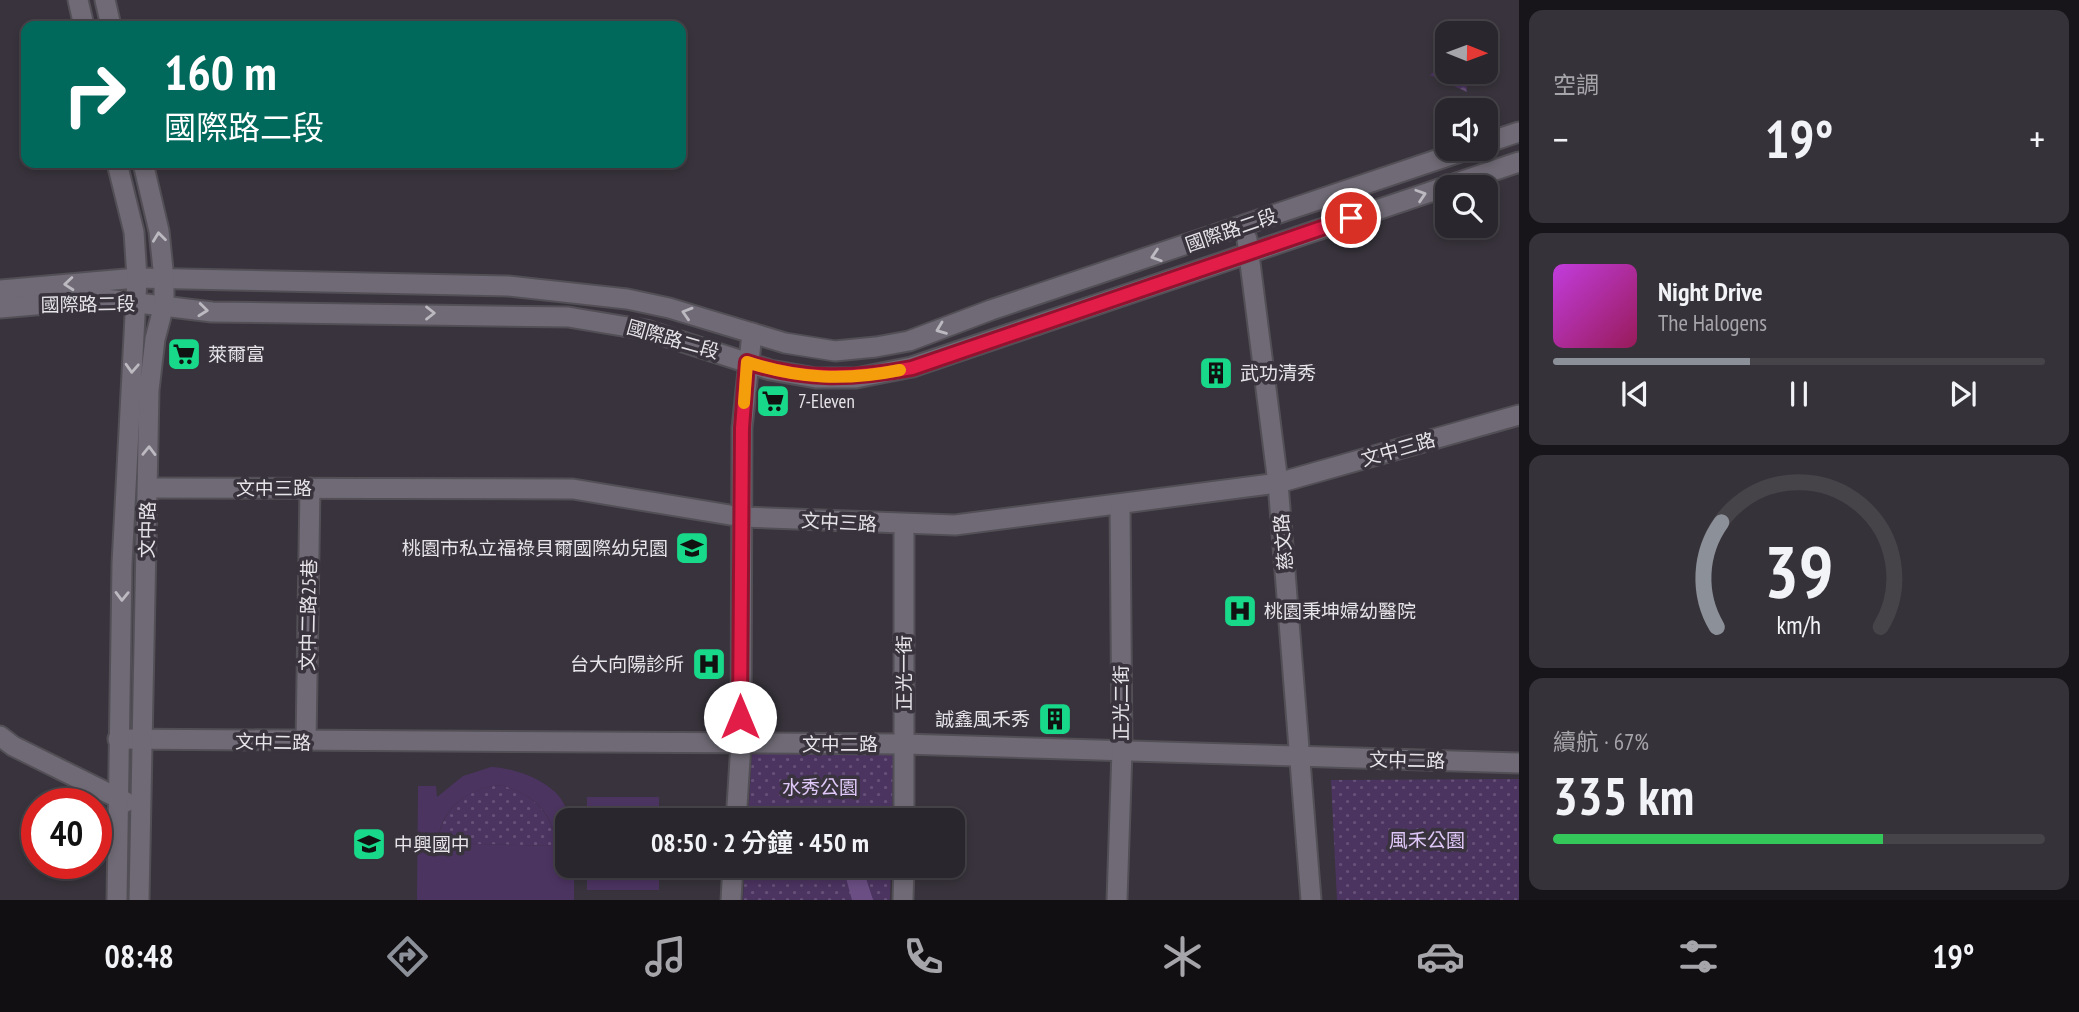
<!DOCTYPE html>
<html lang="zh-TW">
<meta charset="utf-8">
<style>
:root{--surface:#2a262d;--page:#363239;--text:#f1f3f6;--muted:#a5a5aa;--line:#464349;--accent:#8c9099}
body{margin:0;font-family:"PT Sans Narrow","Noto Sans TC",sans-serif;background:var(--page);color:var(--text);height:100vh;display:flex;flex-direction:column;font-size:26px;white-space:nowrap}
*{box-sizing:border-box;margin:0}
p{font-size:23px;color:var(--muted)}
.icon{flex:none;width:38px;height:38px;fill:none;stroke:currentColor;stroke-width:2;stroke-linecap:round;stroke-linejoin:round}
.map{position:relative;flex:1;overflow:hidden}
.panel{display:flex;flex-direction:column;gap:10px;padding:10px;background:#171519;width:560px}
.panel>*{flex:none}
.hud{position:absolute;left:21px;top:21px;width:665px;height:147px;border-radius:14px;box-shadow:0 4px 10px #0003,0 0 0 2px var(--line);background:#00695c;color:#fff;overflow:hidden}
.needle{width:46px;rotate:91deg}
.buttons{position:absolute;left:1435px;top:21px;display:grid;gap:14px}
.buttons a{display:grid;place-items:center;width:63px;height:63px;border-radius:14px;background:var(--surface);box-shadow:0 4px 10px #0003,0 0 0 2px var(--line);font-size:35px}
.speed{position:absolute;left:21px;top:788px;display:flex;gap:14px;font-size:35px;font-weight:700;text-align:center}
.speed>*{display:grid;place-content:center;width:91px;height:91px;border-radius:50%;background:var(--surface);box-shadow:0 4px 10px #0003,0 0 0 2px var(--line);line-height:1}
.speed .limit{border:10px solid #d22;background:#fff;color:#111}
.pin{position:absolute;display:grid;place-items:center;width:60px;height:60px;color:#fff;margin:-30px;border:4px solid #fff;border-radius:50%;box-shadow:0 2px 7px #0007}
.me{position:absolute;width:77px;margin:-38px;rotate:0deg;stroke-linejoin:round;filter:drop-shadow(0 0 5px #0008)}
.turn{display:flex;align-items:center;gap:24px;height:147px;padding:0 28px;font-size:32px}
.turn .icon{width:91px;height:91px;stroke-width:2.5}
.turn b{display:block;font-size:49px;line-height:60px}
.big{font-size:52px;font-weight:600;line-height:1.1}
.panel .widget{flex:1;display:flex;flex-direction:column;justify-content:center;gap:10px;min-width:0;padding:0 24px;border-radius:14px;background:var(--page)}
.panel .dial{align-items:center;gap:0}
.dial svg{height:182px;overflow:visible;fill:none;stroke:var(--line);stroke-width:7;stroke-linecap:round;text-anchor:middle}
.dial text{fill:var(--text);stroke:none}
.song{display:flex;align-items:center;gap:21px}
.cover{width:84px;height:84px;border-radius:10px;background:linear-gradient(135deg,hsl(290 70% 55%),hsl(330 70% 35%))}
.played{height:7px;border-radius:4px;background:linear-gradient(90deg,var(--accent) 40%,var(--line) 40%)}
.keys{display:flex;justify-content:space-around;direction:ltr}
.heat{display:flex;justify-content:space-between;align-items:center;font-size:38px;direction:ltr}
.charge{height:10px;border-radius:5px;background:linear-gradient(90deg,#34c759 67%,var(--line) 0)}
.trip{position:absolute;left:555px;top:808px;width:410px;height:70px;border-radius:14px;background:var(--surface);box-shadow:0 4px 10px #0003,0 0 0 2px var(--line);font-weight:600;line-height:70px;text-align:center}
.menu{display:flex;height:112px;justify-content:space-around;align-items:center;background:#110f12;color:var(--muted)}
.menu .icon{width:49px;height:49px}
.menu .on{color:var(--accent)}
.menu b{font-size:32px;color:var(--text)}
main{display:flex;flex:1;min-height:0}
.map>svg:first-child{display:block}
.grass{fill:url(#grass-dots)}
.cemetery{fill:url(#cemetery-stones)}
.pitch{fill:#4c3461;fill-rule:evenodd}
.water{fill:#6b4f84}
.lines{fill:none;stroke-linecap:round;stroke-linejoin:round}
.minor-casing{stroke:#534f56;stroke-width:23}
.minor{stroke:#6f6a75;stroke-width:19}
.oneway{stroke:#bcb9c0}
.route-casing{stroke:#92132f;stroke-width:18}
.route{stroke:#e11d48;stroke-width:12}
.slow{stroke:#f59e0b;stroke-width:12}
.labels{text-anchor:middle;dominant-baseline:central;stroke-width:7;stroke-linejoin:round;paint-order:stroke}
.street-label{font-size:19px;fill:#e6e3e9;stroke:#38333c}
.poi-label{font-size:19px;fill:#e6e3e9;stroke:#38333c;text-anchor:start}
.park-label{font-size:19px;fill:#e0c8f9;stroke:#38333c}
</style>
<main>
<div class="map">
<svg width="1519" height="900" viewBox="0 0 1519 900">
<defs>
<pattern id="grass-dots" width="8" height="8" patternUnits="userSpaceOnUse" patternTransform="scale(1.75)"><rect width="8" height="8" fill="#4c3461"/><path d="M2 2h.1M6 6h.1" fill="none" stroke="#665178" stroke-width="1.8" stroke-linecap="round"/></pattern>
<pattern id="cemetery-stones" width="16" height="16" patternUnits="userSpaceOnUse" patternTransform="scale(1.75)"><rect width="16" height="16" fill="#4c3461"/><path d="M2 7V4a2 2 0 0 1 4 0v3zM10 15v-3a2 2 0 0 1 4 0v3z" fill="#665178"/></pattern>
</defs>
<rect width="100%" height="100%" fill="#38333c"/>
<g class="grass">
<polygon points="752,753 893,755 892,821 748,821"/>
<polygon points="1519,779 1519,900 1337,900 1331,780"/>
<path d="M501,785C532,794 553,812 556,846L438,843C441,808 467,788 501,785Z"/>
<polygon points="745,866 891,866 890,900 743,900"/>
</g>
<polygon class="cemetery" points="1447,61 1447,72 1466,72 1467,92 1430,75"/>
<g class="pitch">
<path d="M491,767C518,768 567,785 568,819C569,830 567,851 567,866H574V900H417L418,786H436L437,797L463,776ZM501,785C532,794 554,812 556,846L438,843C440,808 468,788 501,785Z"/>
<rect x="587" y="797" width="72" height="24"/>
<rect x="587" y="866" width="72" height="24"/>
</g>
<polygon class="water" points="838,866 859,866 865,875 873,900 852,900 845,874"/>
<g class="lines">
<g class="minor-casing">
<g id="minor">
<polyline points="78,0 84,26"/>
<polyline points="105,0 111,26"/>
<polyline points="1486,143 1519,132"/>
<polyline points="1247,239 1278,483 1311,900"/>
<polyline points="0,290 137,278 508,286 627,299 669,308 785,343 835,351 876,347 909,341 991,310 1469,149"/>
<polyline points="0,308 105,299 212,312 568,317 646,330 770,370 816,378 856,378 912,367 1519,162"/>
<polyline points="148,488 573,489 742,517 955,525 1278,483 1519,415"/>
<polyline points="904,525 904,821"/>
<polyline points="0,736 13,746 126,802"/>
<polyline points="118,739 904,744 1519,763"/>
<polyline points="306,742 310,488"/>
<polyline points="736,821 741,744 742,428 752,333"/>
<polyline points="117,900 122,564 137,278 134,232 117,163"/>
<polyline points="139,900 149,390 155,339 164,305 164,279 159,231 143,163"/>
<polyline points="731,900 733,866"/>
<polyline points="903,900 904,866"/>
<polyline points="1117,900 1122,750 1120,505"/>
</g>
</g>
<use href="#minor" class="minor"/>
</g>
<defs><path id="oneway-chevron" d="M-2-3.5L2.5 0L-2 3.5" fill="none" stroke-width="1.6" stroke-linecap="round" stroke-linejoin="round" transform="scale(1.75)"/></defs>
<g class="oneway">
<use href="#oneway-chevron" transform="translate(1421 195) rotate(-18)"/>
<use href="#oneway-chevron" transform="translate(159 237) rotate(-97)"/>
<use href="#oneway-chevron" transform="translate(1156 256) rotate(162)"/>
<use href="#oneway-chevron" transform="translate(69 284) rotate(175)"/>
<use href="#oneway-chevron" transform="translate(203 310) rotate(6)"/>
<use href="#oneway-chevron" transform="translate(430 313)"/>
<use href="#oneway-chevron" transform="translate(687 313) rotate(-163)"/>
<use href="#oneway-chevron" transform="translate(941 329) rotate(159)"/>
<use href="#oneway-chevron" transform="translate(132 368) rotate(93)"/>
<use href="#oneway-chevron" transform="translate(149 451) rotate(-89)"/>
<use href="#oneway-chevron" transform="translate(122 596) rotate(91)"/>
</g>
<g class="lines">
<g class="route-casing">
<path id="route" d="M740,717L742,428L747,362C804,381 854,379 912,368L1351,218"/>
</g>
<use href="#route" class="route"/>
<path class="slow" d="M744,403L747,362C799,379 846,381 900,370"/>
</g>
<defs>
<g id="supermarket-square" transform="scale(1.75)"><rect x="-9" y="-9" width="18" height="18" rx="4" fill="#17d989" stroke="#38333c"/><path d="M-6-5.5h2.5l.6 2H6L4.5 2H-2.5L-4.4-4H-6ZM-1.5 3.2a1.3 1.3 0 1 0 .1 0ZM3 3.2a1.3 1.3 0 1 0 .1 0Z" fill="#111"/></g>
<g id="building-square" transform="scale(1.75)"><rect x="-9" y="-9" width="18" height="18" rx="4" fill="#17d989" stroke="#38333c"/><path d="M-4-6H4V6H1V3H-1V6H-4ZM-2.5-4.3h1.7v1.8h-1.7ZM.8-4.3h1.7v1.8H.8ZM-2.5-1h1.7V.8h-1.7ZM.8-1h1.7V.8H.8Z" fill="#111"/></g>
<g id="school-square" transform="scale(1.75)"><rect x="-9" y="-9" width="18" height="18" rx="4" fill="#17d989" stroke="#38333c"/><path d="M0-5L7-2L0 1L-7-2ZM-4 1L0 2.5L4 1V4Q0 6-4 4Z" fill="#111"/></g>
<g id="hospital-square" transform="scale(1.75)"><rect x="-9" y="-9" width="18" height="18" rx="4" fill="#17d989" stroke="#38333c"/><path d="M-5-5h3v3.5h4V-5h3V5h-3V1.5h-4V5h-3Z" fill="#111"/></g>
</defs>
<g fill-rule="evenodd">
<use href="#supermarket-square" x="184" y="354"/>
<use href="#building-square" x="1216" y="373"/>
<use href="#supermarket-square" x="773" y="401"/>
<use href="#school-square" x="692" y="548"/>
<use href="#hospital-square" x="1240" y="611"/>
<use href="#hospital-square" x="709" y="664"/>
<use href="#building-square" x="1055" y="719"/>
<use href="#school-square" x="369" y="844"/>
</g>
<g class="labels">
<g class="street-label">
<text transform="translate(1231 230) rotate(-19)">國際路二段</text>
<text transform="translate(88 304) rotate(-1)">國際路二段</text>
<text transform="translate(673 339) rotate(16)">國際路二段</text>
<text transform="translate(1398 449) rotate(-16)">文中三路</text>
<text x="274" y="488">文中三路</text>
<text transform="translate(839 522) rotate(3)">文中三路</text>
<text transform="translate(147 530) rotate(-89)">文中路</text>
<text transform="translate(1283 542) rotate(-95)">慈文路</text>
<text transform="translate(308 615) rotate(-89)">文中二路25巷</text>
<text transform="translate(904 673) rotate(-90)">正光一街</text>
<text transform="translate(1121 703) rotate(-90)">正光二街</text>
<text transform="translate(273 742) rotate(1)">文中二路</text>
<text x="840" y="744">文中二路</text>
<text transform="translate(1407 760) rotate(1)">文中二路</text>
</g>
<g class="poi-label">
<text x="208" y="354">萊爾富</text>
<text x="1240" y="373">武功清秀</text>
<text x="798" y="401">7-Eleven</text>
<text x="668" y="548" text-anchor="end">桃園市私立福祿貝爾國際幼兒園</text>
<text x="1264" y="611">桃園秉坤婦幼醫院</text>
<text x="684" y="664" text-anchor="end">台大向陽診所</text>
<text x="1030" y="719" text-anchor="end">誠鑫風禾秀</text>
<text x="394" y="844">中興國中</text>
</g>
<g class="park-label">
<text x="820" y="787">水秀公園</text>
<text x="1427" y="840">風禾公園</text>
</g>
</g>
</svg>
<div class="buttons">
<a><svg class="needle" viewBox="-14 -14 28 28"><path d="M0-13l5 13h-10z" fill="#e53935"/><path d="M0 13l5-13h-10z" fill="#a5a5aa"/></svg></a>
<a><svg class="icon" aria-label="sound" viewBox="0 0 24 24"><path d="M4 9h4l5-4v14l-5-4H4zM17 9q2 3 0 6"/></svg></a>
<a><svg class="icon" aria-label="search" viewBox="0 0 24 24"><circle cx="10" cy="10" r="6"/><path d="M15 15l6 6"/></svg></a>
</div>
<div class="speed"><div class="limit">40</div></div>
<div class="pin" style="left:1351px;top:218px;background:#d93025"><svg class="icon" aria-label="arrive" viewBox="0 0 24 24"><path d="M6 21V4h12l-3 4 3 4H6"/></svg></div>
<svg class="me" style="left:740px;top:717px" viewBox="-20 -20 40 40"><circle r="19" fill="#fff"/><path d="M0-13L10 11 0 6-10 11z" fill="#e11d48"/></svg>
<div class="trip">08:50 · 2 分鐘 · 450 m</div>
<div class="hud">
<div class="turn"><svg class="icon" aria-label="right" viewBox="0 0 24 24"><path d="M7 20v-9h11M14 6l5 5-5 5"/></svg><div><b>160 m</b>國際路二段</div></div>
</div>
</div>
<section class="panel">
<div class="widget"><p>空調</p>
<div class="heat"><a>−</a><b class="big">19°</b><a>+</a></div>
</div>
<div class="widget">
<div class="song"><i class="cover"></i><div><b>Night Drive</b><p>The Halogens</p></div></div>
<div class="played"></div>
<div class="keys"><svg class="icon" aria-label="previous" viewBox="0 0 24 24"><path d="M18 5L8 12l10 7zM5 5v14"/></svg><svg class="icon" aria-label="pause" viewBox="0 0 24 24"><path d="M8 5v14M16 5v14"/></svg><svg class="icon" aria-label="next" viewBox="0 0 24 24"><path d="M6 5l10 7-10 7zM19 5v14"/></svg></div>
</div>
<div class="widget dial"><svg viewBox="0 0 100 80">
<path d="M14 69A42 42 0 1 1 86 69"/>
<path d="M14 69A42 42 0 0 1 16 23" stroke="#8c9099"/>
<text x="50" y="56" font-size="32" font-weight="700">39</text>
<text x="50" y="72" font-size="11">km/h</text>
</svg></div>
<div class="widget"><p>續航 · 67%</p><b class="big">335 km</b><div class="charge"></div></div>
</section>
</main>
<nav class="menu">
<b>08:48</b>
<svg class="icon on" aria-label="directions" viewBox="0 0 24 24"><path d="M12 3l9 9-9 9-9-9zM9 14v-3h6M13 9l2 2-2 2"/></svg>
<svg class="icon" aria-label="music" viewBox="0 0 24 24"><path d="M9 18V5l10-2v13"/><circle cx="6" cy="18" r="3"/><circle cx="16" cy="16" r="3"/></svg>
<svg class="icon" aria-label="phone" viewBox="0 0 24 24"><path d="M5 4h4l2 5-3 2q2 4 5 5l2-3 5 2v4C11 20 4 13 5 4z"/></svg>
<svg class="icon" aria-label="climate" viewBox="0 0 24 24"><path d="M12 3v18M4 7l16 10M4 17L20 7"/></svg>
<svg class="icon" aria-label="car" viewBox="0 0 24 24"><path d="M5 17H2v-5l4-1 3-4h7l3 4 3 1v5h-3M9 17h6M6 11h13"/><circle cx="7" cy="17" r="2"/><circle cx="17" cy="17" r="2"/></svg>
<svg class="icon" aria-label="filters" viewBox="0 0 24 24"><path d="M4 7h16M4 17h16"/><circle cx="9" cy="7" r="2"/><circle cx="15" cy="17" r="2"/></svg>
<b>19°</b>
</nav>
